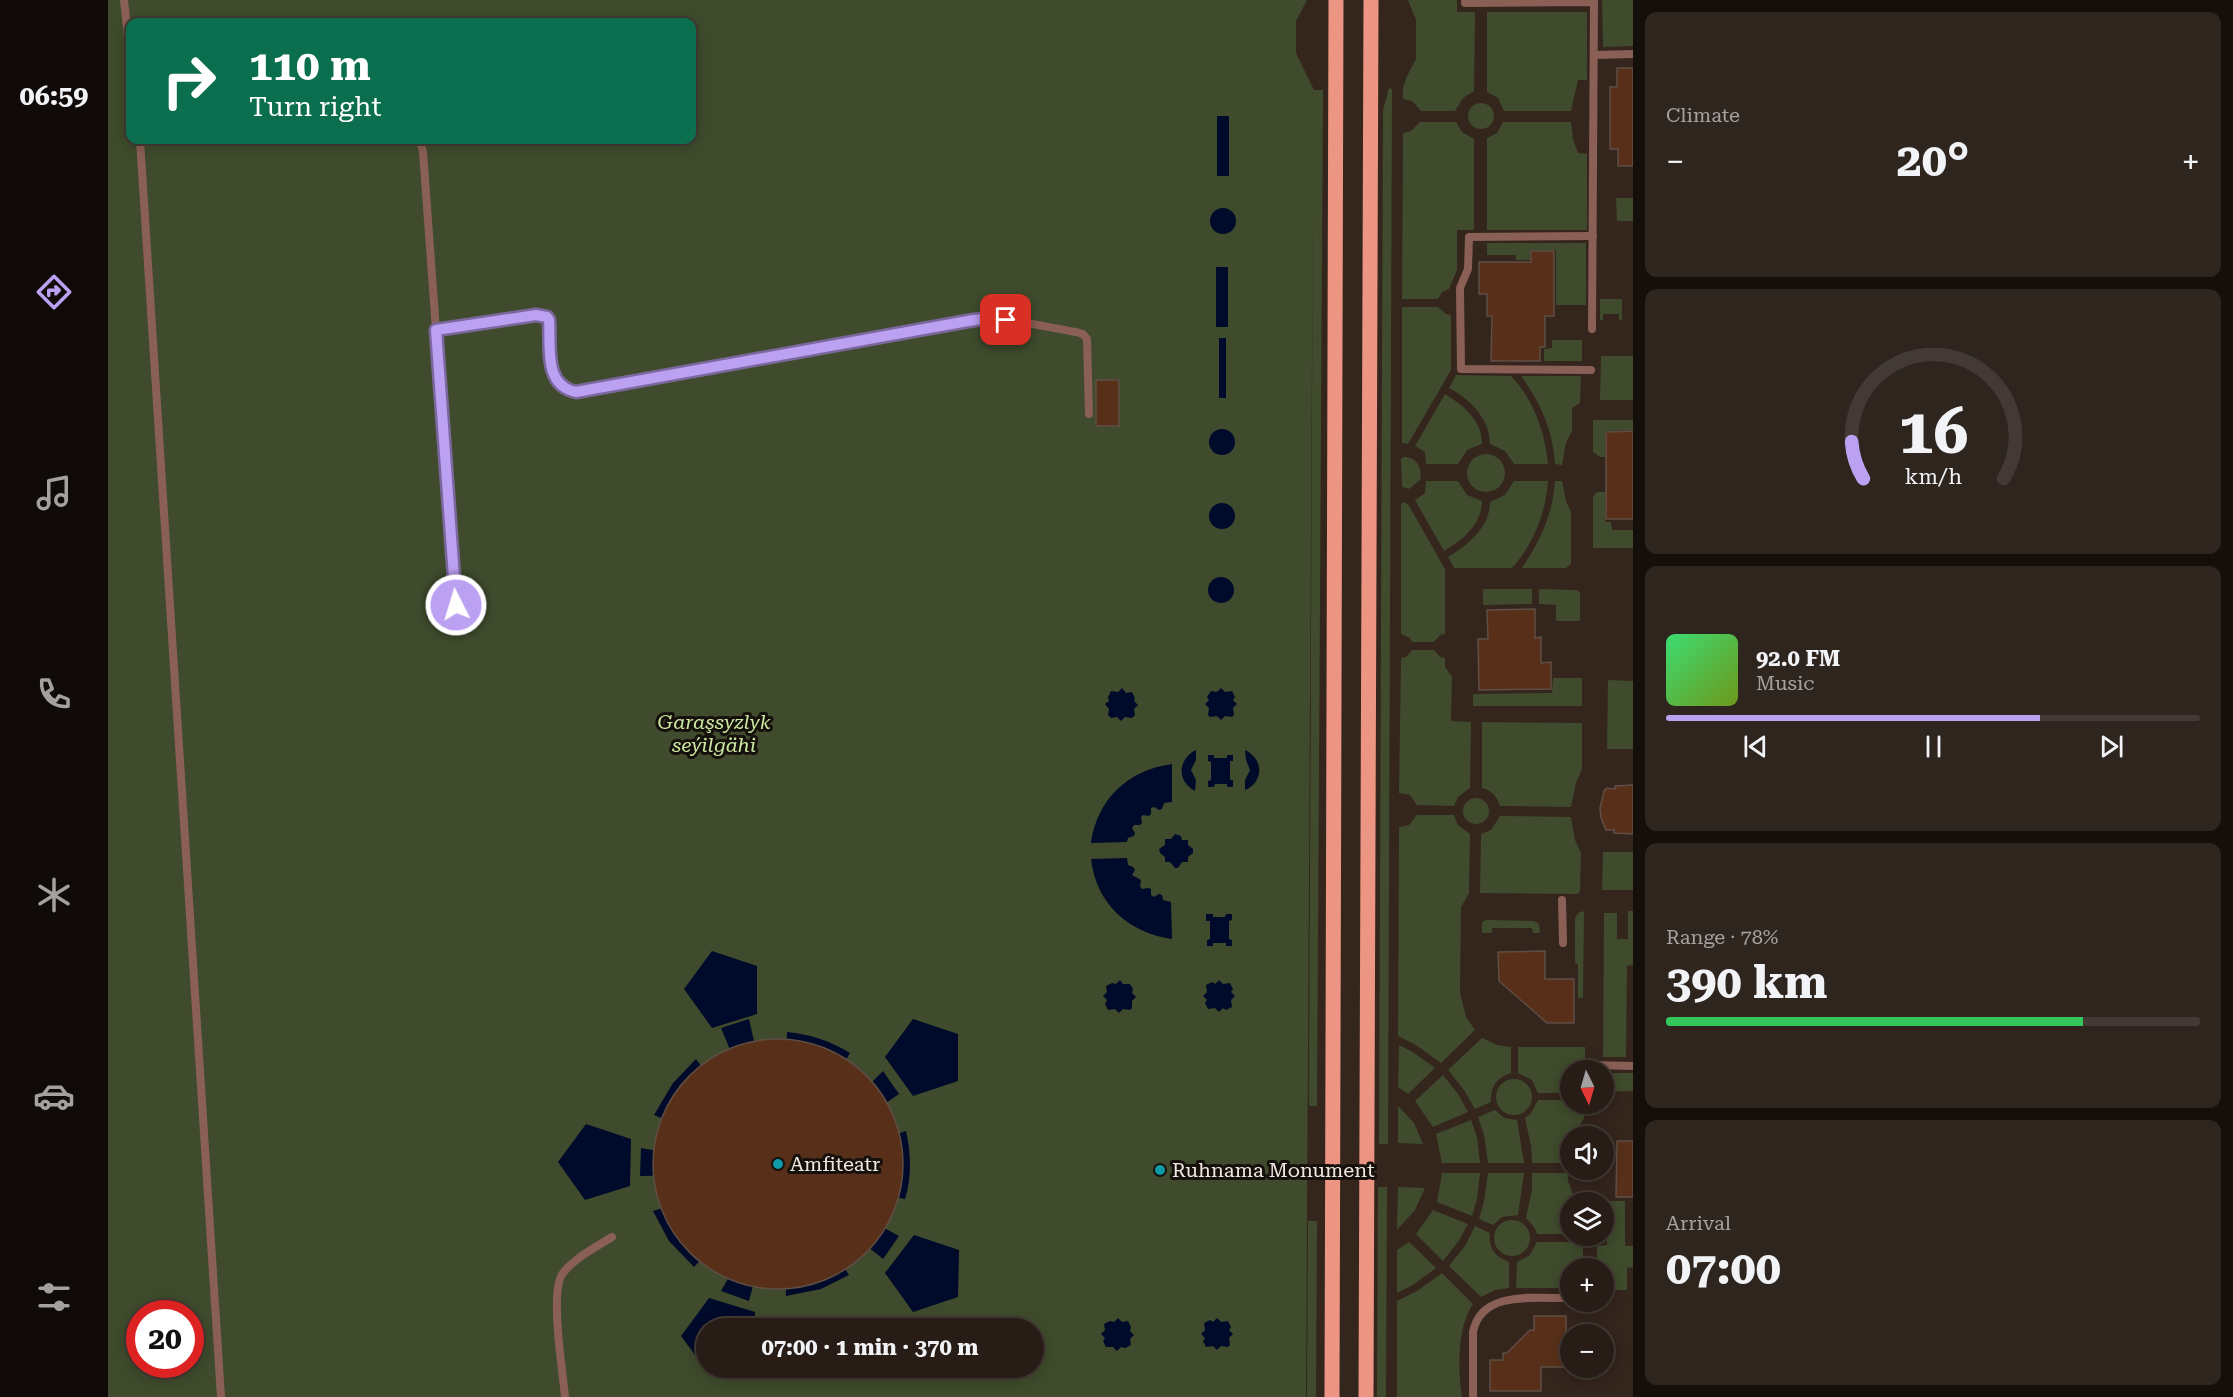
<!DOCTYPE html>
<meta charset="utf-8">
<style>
:root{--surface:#271c16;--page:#2f251f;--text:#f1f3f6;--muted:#a4a1a1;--line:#433a35;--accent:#bca0f2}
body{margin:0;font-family:"Roboto Serif",serif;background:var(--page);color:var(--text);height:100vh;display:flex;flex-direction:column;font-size:22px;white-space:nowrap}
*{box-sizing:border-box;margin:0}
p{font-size:20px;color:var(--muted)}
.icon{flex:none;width:33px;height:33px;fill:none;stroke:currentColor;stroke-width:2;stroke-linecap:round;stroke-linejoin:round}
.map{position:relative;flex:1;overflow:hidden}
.sheet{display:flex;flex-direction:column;gap:12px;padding:12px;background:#150f0c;width:600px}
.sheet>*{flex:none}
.guide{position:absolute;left:18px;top:18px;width:570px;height:126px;border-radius:12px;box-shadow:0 3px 15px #0003,0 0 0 2px var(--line);background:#0b6e4f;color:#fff;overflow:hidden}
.needle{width:39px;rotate:175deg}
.fabs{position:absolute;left:1452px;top:1060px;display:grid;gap:12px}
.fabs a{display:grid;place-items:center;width:54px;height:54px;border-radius:50%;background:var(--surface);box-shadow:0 3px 15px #0003,0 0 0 2px var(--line);font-size:30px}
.speed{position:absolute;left:18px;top:1300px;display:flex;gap:12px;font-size:30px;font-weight:700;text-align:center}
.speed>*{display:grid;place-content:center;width:78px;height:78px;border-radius:50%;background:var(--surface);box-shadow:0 3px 15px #0003,0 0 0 2px var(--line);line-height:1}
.speed .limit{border:9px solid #d22;background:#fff;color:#111}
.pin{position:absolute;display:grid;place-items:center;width:51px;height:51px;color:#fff;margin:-26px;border-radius:12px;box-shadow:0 3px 9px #0006}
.me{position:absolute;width:66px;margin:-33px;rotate:355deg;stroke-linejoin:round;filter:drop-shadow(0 0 4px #0008)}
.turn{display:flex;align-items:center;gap:21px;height:126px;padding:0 24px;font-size:27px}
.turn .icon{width:78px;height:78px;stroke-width:2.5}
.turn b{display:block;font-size:42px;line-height:51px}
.big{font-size:45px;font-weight:700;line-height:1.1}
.sheet .widget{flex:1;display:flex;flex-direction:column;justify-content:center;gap:9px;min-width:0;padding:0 21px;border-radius:12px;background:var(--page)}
.sheet .dial{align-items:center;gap:0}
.dial svg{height:156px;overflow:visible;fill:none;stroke:var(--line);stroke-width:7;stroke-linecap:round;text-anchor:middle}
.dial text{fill:var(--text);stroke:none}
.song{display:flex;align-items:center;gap:18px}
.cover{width:72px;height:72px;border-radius:9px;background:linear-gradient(135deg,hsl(140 70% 55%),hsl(80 70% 35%))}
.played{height:6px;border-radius:3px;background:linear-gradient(90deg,var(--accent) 70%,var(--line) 70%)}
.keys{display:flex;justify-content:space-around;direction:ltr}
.heat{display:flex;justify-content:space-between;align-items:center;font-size:33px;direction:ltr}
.charge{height:9px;border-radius:4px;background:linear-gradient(90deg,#34c759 78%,var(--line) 0)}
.trip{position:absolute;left:588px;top:1318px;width:348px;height:60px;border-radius:30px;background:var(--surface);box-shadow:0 3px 15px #0003,0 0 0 2px var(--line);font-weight:700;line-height:60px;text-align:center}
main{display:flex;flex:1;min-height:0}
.menu{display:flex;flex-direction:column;width:108px;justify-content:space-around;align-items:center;background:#100b09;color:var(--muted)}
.menu .icon{width:42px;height:42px}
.menu .selected{color:var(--accent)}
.menu b{font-size:27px;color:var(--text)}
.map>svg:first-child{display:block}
.green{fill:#3f4b2c;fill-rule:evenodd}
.water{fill:#000a2a}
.building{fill:#583019;stroke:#5f4e45;stroke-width:1.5}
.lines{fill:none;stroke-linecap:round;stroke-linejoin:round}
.service{stroke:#8a5f56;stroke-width:8}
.primary{stroke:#ec9583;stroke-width:15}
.route-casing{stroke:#7a689d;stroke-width:15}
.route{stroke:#bca0f2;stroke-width:10}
.culture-dot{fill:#0f9aa8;stroke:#16100c;stroke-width:2}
.labels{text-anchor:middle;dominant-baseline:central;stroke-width:6;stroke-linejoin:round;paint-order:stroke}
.park-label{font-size:20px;font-style:italic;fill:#cbe8a0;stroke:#16100c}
.poi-label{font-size:20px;fill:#f1e7e2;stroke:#16100c;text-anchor:start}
</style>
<main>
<nav class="menu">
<b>06:59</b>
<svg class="icon selected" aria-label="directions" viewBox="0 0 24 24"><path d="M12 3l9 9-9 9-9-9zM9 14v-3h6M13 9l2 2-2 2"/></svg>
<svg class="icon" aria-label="music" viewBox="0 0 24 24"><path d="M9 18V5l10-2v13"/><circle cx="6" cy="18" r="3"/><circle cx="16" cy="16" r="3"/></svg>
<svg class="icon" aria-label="phone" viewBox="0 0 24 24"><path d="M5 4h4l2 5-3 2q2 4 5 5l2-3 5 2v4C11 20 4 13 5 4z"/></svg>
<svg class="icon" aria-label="climate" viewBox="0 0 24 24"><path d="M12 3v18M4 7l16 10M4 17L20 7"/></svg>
<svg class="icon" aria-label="car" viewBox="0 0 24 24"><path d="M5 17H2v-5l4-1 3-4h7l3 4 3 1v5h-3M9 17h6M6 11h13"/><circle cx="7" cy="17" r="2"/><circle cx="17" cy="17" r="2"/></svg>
<svg class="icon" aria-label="filters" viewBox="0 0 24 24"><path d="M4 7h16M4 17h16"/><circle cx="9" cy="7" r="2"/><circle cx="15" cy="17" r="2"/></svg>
</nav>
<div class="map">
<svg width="1525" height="1397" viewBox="0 0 1525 1397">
<rect width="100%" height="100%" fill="#34251d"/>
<g class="green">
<path d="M0,0H1199L1188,21V53L1206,90H1215L1209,1106H1201L1205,175L1198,1397H0ZM22,22H584V140H22ZM32,1314H82V1365H32ZM598,1329H926V1368H598Z"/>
<polygon points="1300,0 1349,0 1349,12 1367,12 1366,91 1355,98 1347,111 1313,111 1304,101 1295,99 1295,89 1298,78 1308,59 1308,20"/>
<polygon points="1494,0 1525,0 1525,46 1495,47"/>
<polygon points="1379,12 1479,12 1479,80 1470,80 1463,111 1396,111 1390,98 1379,92"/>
<polygon points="1281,88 1284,89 1280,1144 1271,1144 1275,110"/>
<circle cx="1373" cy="116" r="13"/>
<polygon points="1312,122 1348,122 1354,132 1366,139 1366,230 1349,230 1349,270 1341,289 1334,292 1330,299 1294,299 1295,133 1303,131"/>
<polygon points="1395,122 1463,122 1465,139 1470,153 1479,154 1479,230 1379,230 1379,138 1389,133"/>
<polygon points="1508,198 1525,198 1525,221 1509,221"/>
<polygon points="1379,243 1478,243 1478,305 1448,305 1448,250 1422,250 1422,260 1408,260 1408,255 1379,255"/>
<polygon points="1492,299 1514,299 1514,320 1511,320 1511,314 1495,314 1495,320 1492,320"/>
<polygon points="1294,307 1330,307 1338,314 1343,315 1343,370 1300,444 1294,443"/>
<polygon points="1444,340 1474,340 1474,361 1436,361 1436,349 1444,348"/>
<polygon points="1493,356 1525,356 1525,400 1492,400"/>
<path d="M1348,375L1403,376C1426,400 1437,432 1440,464H1406L1397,451L1382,444C1382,419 1362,399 1341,388Z"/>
<path d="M1413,376H1473L1472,403L1464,408V431L1458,443L1454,465L1447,464C1445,431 1433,403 1413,376Z"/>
<path d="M1337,394C1356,406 1374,420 1374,444L1359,450L1350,464H1318L1317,452L1307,446Z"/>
<polygon points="1485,420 1525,420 1525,430 1497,431 1497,457 1492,457 1485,452"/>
<circle cx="1378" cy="473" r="19"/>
<path d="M1296,457C1309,457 1315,469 1312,480L1301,489L1294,487L1293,459Z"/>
<path d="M1318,481H1350L1359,495L1374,501C1374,524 1355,540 1336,551L1307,500L1317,493Z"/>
<path d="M1406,481H1440C1438,513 1425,545 1404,568H1346L1340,557C1360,545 1382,527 1382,502L1397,495Z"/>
<path d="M1447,481H1454L1458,501L1463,512V564L1458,568H1414C1432,541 1445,514 1447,481Z"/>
<polygon points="1489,492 1497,492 1497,522 1503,522 1504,530 1525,530 1525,548 1485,548 1485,497"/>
<polygon points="1295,502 1300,504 1337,569 1337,634 1332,635 1326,642 1304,642 1302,638 1293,634 1293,505"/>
<polygon points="1375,589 1424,589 1424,604 1375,605"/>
<polygon points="1431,589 1469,590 1472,593 1472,621 1448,621 1448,605 1431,604"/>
<polygon points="1304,650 1326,650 1332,657 1337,658 1337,667 1344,677 1343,721 1363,722 1362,788 1350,797 1346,806 1309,805 1302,795 1291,793 1293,658 1298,657"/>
<polygon points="1445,678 1474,678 1474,706 1365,706 1365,694 1444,693"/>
<polygon points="1500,680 1525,681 1525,749 1499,749"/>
<path d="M1374,722L1474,723V769L1468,783L1463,807L1392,806C1389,796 1383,790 1374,788Z"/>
<circle cx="1368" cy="811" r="13"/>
<polygon points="1309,815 1346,815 1350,825 1362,834 1361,893 1353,907 1352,993 1358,1017 1367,1030 1333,1063 1308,1045 1290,1036 1291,827 1301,825"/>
<polygon points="1392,816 1463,817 1467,840 1473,853 1472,892 1469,894 1372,893 1373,834 1383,830"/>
<polygon points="1495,852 1525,852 1525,890 1494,890"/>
<polygon points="1476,911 1475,998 1470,998 1470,964 1467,963 1467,919 1470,913"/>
<polygon points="1520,911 1525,911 1525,965 1519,966 1518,1057 1495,1057 1496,913 1509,913 1509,939 1520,939"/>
<polygon points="1378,920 1426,921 1431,924 1432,933 1425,933 1424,928 1384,928 1384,933 1374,933 1374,922"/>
<path d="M1374,1038L1389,1045L1403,1047V1073C1388,1078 1382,1087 1383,1102L1367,1109L1356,1090L1340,1070Z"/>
<polygon points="1291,1045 1305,1052 1327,1068 1300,1094 1290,1087"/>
<polygon points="1410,1047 1477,1047 1477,1071 1462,1071 1462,1093 1430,1093 1424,1080 1410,1073"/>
<polygon points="1496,1073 1525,1073 1525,1091 1496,1092"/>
<polygon points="1335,1075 1350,1094 1360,1112 1325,1127 1307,1101"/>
<circle cx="1406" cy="1097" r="18"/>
<polygon points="1430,1100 1462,1100 1462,1104 1477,1104 1476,1118 1465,1137 1462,1137 1459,1163 1424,1163 1423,1146 1417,1118 1423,1113"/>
<polygon points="1290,1106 1306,1123 1315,1144 1290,1143"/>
<polygon points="1387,1110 1396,1118 1409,1120 1416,1163 1380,1163 1376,1135 1370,1117"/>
<polygon points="1363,1120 1369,1137 1372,1163 1334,1163 1328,1134"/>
<polygon points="1334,1173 1372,1173 1369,1199 1364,1216 1329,1202"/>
<polygon points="1380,1173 1416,1173 1410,1215 1394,1217 1385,1225 1371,1219 1376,1201"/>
<polygon points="1424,1173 1460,1173 1460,1181 1468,1203 1462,1203 1462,1234 1429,1234 1426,1227 1418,1218 1424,1189"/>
<polygon points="1270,1187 1279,1187 1278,1397 1269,1397"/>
<polygon points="1290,1187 1317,1188 1307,1210 1289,1230"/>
<polygon points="1499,1201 1517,1201 1517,1246 1525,1246 1525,1267 1519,1268 1519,1290 1496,1290 1496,1269 1489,1269 1489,1246 1499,1245"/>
<polygon points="1325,1210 1360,1224 1350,1242 1335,1261 1308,1234"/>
<circle cx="1404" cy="1238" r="18"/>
<polygon points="1200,1221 1209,1221 1208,1397 1199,1397"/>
<path d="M1367,1226L1382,1233C1380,1248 1387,1257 1401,1262V1288L1387,1290L1373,1297L1341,1266L1357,1246Z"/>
<polygon points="1301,1242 1328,1268 1305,1285 1289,1293 1289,1250"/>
<polygon points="1429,1242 1475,1242 1475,1269 1462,1269 1462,1288 1408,1288 1409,1262 1422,1255"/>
<path d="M1334,1273L1365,1304C1349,1327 1350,1369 1354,1397H1289V1301L1309,1291Z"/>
</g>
<g class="water">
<rect x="1109" y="116" width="12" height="60"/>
<circle cx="1115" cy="221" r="13"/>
<rect x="1108" y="267" width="12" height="60"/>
<rect x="1111" y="338" width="7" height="60"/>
<circle cx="1114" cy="442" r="13"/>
<circle cx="1114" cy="516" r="13"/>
<circle cx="1113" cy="590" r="13"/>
<polygon points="1014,688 1018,693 1024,692 1027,698 1026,701 1030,705 1026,709 1027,715 1024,718 1017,717 1013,721 1009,717 1003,718 1000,715 1001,709 997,704 1001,701 1000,697 1003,691 1010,692"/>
<polygon points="1113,688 1117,692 1124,691 1127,697 1125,700 1129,704 1125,708 1126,715 1124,717 1117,716 1113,720 1109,716 1102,717 1100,715 1101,708 1097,704 1101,700 1099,697 1103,691 1109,692"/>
<path d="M1088,750V760L1083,770L1088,780L1087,791C1068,781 1070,759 1088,750Z"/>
<path d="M1137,750C1156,759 1156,782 1137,790V780L1142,770L1138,760Z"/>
<polygon points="1100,755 1106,755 1106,758 1119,758 1119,755 1125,755 1125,761 1122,761 1122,780 1125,780 1125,787 1119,787 1119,784 1107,784 1106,787 1100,787 1100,781 1103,780 1103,762 1100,761"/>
<path d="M1064,764V802L1056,803L1054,809L1051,810L1046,807L1043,808V814L1041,816L1035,815L1033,817L1034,823L1032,825H1026L1024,828L1027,833L1026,836L1020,838L1019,842L983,843C989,799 1020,770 1064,764Z"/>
<polygon points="1067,834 1073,836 1074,840 1080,840 1080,845 1085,849 1085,853 1080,857 1080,862 1074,862 1070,868 1067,868 1062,862 1057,862 1057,857 1052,853 1051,849 1057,845 1057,839 1063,839"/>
<path d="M1019,858L1020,865L1025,867L1027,870L1024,875L1033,880L1032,886L1034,889L1040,888L1043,889V895L1046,897L1051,894L1054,895L1055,900L1063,902L1064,939C1021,933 988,904 983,859Z"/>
<polygon points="1098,914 1105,914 1105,917 1117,917 1118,914 1124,914 1124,920 1121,921 1121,939 1124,940 1124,946 1118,946 1118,943 1105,943 1105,946 1099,946 1099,940 1102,939 1102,921 1098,921"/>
<polygon points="604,951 649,966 649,1014 604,1028 576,989"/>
<polygon points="1012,980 1015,984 1022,984 1025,989 1024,993 1028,997 1024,1001 1024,1008 1022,1010 1015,1009 1011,1013 1007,1009 1000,1010 997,1004 999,1000 995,996 999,992 998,986 1004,983 1008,984"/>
<polygon points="1111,980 1115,984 1122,983 1125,989 1123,992 1127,996 1123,1000 1124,1007 1118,1010 1115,1008 1111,1012 1107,1008 1100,1009 1097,1003 1099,1000 1095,996 1099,992 1098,985 1104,982 1107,984"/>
<polygon points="641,1019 654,1077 636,1083 613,1028"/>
<polygon points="805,1019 850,1034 850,1081 805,1096 777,1057"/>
<path d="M679,1032C701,1034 723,1041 742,1053L715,1100L696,1090L677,1086Z"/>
<polygon points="588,1059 622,1105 607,1121 598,1137 546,1115 565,1083"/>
<polygon points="775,1071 791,1094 747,1124 738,1108"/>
<polygon points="478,1124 523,1139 522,1186 477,1200 450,1162"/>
<path d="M798,1131C803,1153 804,1177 797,1199L749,1189L752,1175L750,1147Z"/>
<polygon points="533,1148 584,1157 584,1175 532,1176"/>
<polygon points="599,1195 608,1215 621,1229 586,1267 561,1241 545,1211"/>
<polygon points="748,1213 791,1236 775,1259 737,1228"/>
<polygon points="806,1235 851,1250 850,1297 805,1312 777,1273"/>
<polygon points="715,1236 741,1275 713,1289 678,1296 677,1248 697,1244"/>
<polygon points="637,1249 653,1254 641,1301 613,1291"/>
<polygon points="601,1298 647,1312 646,1329 598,1329 598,1368 621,1368 601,1374 573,1336"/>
<polygon points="1010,1318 1014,1322 1020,1321 1023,1327 1022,1331 1026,1335 1022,1339 1023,1345 1017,1348 1013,1347 1009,1351 1005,1347 998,1347 995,1341 997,1338 993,1334 997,1330 996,1324 1002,1321 1006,1322"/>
<polygon points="1109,1318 1113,1322 1120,1321 1123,1327 1121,1330 1125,1334 1121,1338 1122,1345 1120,1347 1113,1346 1109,1350 1105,1346 1098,1347 1095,1341 1097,1338 1093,1334 1097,1330 1096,1323 1102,1320 1105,1322"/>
</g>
<g class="building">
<polygon points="1509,68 1525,68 1525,166 1510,166 1510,149 1502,149 1502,87 1509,87"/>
<polygon points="1423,251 1446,251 1446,316 1437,316 1437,347 1432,347 1432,361 1383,361 1384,316 1379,316 1379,294 1371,294 1371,262 1423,262"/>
<rect x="988" y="380" width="23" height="46"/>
<polygon points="1525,431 1525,519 1498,519 1498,432"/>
<polygon points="1427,609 1427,638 1433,637 1433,663 1443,662 1443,689 1371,690 1370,639 1380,639 1379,610"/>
<polygon points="1525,785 1525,834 1506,833 1506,830 1498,830 1493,818 1492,808 1496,791 1499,788 1507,789 1507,786"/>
<polygon points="1437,951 1437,979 1466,979 1466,1023 1439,1023 1391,981 1390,952"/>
<circle cx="670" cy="1164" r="125"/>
<polygon points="1509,1141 1525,1141 1525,1197 1508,1197"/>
<polygon points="1426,1316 1458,1316 1458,1367 1433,1367 1433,1391 1382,1391 1382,1360 1395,1360 1395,1353 1399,1353 1422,1330 1426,1330"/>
</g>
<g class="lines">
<g class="service">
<polyline points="16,0 22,55"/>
<polyline points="1357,0 1357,3 1486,2 1484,329"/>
<polyline points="1486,55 1525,54"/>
<polyline points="32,140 113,1397"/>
<polyline points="312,140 315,152 348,605"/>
<path d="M328,330L428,315L439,317L441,320C444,357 432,394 482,391L860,321C896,316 932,326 968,332L975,334L979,339L981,414"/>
<polyline points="1483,370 1353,369 1352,288 1360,269 1361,237 1485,236"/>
<polyline points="1454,900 1455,943"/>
<polyline points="1484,1065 1525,1066"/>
<path d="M457,1397C455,1372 441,1290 455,1273C468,1257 488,1247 504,1237"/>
<path d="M1365,1397V1332C1373,1289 1430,1299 1462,1298"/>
</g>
<g class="primary">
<polyline points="1224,1397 1228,0"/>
<polyline points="1258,1397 1263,0"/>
</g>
</g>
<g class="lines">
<g class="route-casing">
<path id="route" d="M348,605L328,330L428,315L439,317L441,320C443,347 435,385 468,392L860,321L880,318L898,320"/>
</g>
<use href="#route" class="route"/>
</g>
<g class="culture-dot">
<circle cx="670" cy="1164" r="6"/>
<circle cx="1052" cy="1170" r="6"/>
</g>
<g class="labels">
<g class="park-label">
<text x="606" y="722">Garaşsyzlyk<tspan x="606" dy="23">seýilgähi</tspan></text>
</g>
<g class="poi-label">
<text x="682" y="1164">Amfiteatr</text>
<text x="1064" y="1170">Ruhnama Monument</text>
</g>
</g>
</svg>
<div class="fabs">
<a><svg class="needle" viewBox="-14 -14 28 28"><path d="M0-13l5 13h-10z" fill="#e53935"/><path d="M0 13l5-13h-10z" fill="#a4a1a1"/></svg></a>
<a><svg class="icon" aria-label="sound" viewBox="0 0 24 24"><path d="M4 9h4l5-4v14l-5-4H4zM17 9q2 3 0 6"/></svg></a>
<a><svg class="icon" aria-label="layers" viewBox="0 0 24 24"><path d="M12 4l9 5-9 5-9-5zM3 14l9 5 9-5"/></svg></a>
<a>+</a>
<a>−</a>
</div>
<div class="speed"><div class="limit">20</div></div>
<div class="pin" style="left:898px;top:320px;background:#d93025"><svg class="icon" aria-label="arrive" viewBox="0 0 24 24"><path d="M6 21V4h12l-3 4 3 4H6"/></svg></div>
<svg class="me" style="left:348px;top:605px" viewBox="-20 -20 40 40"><circle r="17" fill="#bca0f2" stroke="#fff" stroke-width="3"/><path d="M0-11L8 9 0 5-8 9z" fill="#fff"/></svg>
<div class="trip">07:00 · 1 min · 370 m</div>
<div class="guide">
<div class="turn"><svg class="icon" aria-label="right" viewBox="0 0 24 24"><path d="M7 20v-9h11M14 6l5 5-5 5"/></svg><div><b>110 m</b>Turn right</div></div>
</div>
</div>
<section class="sheet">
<div class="widget"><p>Climate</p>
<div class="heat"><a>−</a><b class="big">20°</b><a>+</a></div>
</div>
<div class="widget dial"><svg viewBox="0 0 100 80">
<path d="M14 69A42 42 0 1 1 86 69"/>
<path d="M14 69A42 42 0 0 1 8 50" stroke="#bca0f2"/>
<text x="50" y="56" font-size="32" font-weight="700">16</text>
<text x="50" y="72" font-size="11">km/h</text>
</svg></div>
<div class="widget">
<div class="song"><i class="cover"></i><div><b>92.0 FM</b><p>Music</p></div></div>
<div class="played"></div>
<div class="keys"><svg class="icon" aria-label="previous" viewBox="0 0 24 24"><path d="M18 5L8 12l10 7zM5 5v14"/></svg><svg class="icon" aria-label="pause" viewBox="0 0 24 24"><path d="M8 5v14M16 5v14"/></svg><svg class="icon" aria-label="next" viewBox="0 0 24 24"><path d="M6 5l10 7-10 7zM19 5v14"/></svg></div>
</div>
<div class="widget"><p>Range · 78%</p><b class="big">390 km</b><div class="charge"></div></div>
<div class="widget"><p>Arrival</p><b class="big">07:00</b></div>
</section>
</main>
